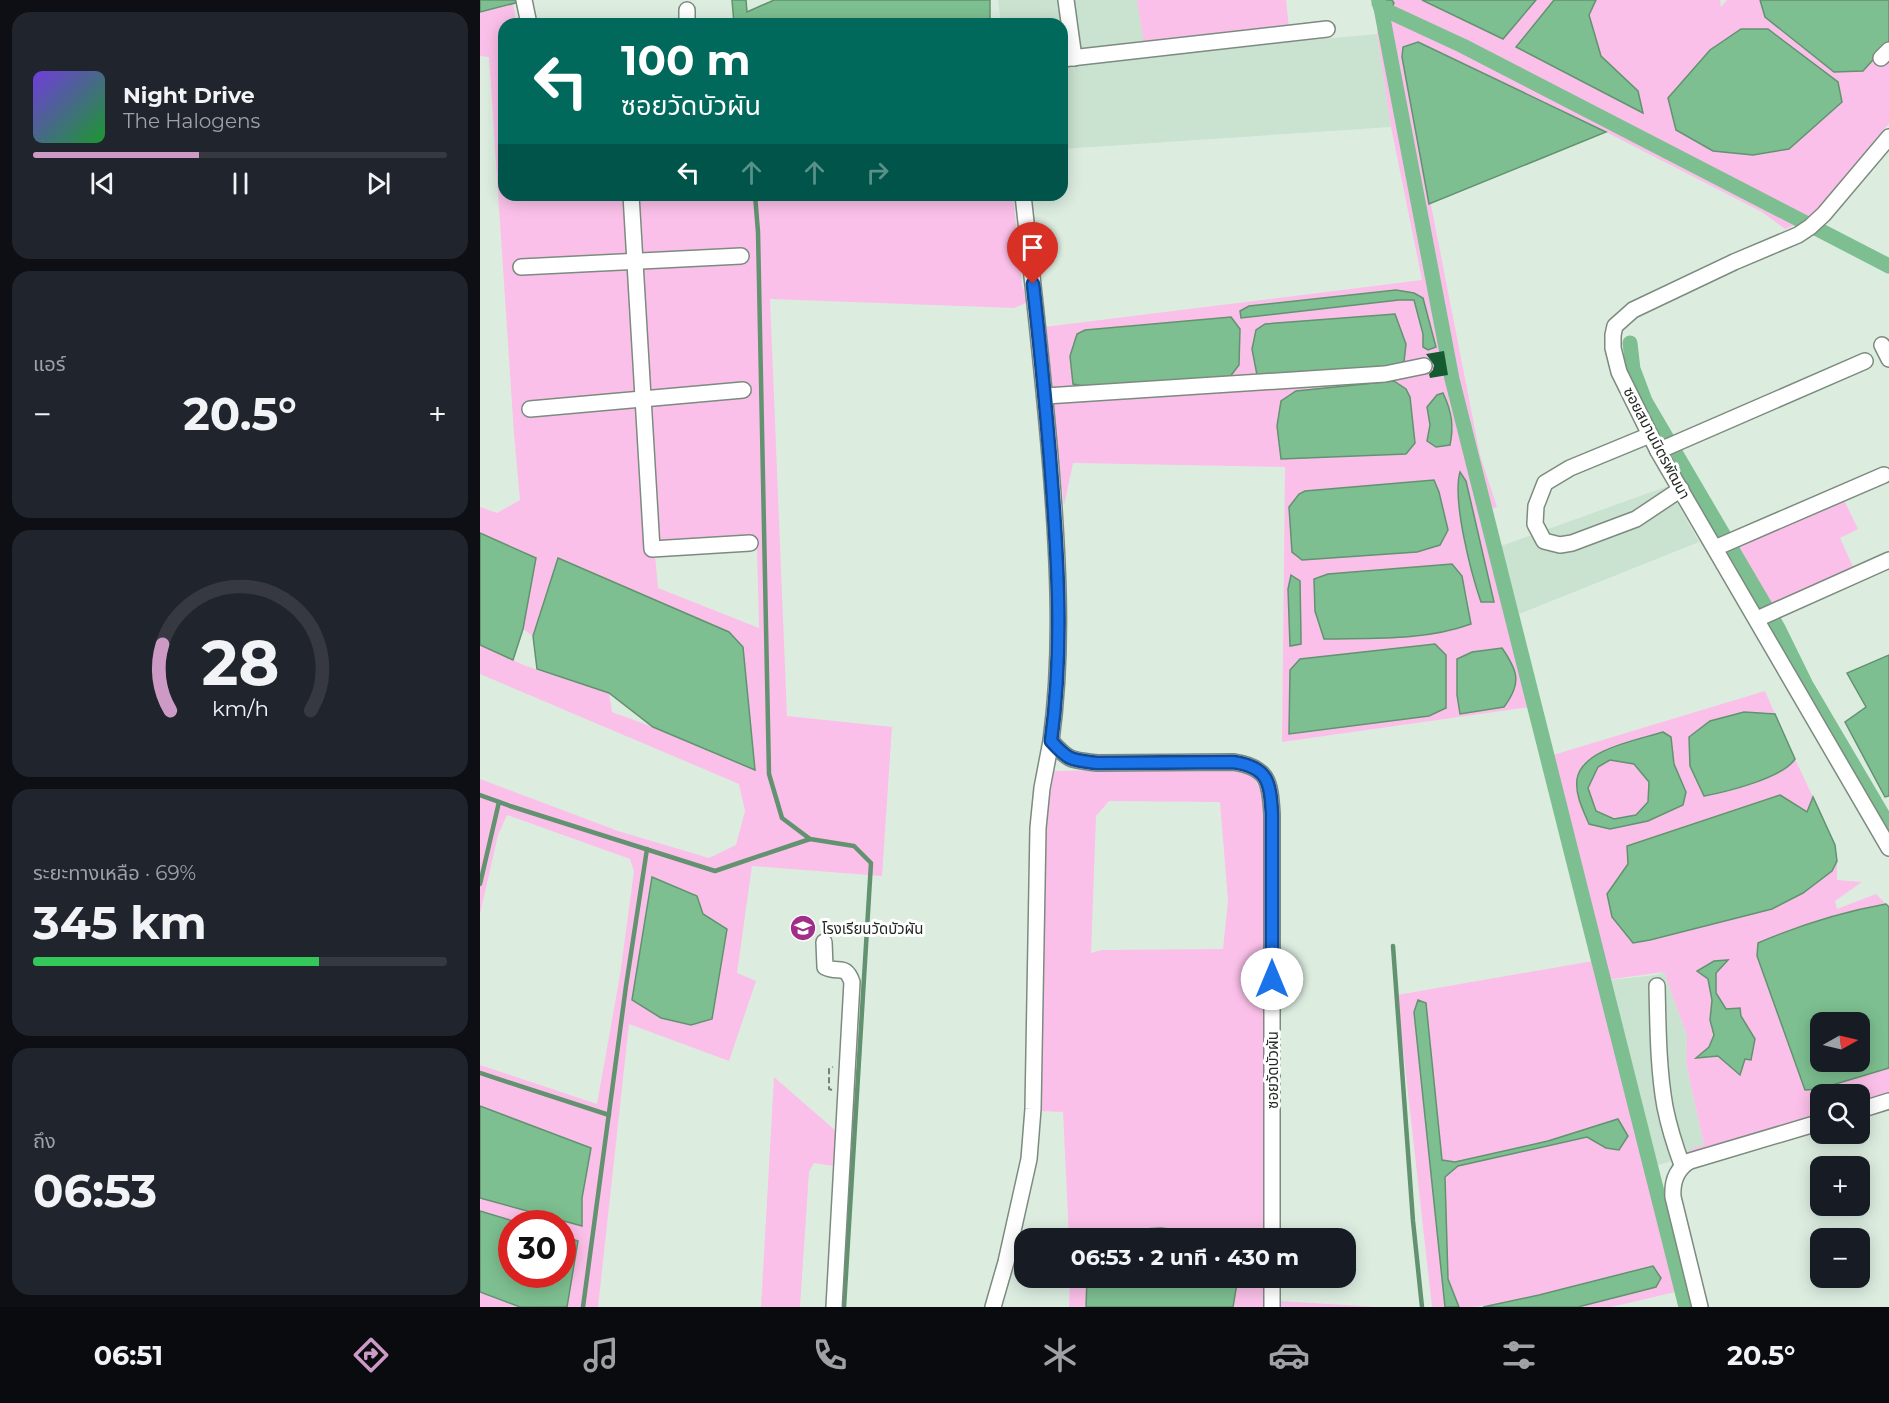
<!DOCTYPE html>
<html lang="th">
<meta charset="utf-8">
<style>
:root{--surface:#171b24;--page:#20242c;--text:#f1f3f6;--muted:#9ea1a6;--line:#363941;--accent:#cd9ac5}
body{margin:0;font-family:Montserrat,"Noto Sans Thai",sans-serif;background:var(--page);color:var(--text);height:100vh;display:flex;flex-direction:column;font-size:22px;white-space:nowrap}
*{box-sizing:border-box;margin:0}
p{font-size:20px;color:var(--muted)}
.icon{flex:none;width:33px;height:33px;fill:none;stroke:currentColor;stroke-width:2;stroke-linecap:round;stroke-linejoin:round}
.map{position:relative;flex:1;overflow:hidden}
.drawer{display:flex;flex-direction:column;gap:12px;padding:12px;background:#0d0f14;width:480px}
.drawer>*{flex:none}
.top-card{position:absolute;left:18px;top:18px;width:570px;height:183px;border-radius:18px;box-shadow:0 3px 15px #0003;background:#00695c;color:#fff;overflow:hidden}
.needle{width:39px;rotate:82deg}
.fabs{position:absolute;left:1330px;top:1012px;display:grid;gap:12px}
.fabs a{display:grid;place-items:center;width:60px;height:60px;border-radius:12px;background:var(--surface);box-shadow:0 3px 15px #0003;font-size:30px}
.speed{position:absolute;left:18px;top:1210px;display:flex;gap:12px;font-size:30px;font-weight:700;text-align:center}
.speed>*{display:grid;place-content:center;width:78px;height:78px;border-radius:50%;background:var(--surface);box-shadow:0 3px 15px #0003;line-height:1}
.speed .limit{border:9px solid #d22;background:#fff;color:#111}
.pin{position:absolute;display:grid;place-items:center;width:51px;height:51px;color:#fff;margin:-62px -26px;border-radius:50% 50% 50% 0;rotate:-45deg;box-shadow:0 0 6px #0007}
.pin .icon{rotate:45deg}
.me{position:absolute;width:66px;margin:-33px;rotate:0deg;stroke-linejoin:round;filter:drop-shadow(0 0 4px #0008)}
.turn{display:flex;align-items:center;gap:21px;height:126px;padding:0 24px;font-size:27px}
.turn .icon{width:78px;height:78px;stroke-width:2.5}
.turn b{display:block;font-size:42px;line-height:51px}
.lanes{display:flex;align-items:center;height:57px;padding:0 24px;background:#0003;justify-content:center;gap:30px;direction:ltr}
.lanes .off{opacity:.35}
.big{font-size:45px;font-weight:700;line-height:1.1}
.drawer .card{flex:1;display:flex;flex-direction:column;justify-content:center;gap:9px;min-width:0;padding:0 21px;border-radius:18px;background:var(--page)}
.drawer .dial{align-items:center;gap:0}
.dial svg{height:156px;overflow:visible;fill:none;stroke:var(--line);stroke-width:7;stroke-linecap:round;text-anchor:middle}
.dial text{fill:var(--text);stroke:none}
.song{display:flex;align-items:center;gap:18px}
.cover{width:72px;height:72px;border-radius:9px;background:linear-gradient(135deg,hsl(260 70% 55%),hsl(130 70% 35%))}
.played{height:6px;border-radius:3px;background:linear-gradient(90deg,var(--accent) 40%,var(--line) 40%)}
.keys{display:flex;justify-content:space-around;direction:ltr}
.heat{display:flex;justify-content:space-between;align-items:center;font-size:33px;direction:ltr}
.charge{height:9px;border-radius:4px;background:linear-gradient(90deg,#34c759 69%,var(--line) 0)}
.trip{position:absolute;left:534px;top:1228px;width:342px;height:60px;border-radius:18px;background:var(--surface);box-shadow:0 3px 15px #0003;font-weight:700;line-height:60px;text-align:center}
.tab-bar{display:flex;height:96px;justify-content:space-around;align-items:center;background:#090b0e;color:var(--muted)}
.tab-bar .icon{width:42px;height:42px}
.tab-bar .active{color:var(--accent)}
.tab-bar b{font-size:27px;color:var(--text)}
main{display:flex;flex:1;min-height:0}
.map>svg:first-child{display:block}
.built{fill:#cae2d0}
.green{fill:#fbc0e9;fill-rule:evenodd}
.water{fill:#7dbf90;stroke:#629270;stroke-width:1.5;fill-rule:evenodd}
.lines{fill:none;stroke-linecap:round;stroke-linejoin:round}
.stream{stroke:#629270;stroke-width:4.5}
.canal{stroke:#7dbf90;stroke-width:15}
.building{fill:#165a32}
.minor-casing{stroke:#7c8b7f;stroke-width:18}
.path{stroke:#77827a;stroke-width:2;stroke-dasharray:6 3;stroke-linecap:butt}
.minor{stroke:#fff;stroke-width:15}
.route-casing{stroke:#114b97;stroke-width:15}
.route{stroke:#1a73e8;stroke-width:10}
.labels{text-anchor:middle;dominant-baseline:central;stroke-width:6;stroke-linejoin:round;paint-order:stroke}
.street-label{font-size:15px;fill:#232924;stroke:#fff}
.poi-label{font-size:15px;fill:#232924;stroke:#fff;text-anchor:start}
</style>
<main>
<section class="drawer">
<div class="card">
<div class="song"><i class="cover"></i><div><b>Night Drive</b><p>The Halogens</p></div></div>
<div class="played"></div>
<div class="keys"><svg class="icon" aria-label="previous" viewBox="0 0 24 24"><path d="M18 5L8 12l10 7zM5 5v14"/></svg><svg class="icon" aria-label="pause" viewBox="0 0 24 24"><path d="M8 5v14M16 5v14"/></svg><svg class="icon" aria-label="next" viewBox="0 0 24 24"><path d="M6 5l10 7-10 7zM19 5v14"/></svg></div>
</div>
<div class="card"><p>แอร์</p>
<div class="heat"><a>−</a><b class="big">20.5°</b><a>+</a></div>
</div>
<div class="card dial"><svg viewBox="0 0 100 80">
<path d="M14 69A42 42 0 1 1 86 69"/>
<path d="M14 69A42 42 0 0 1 10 35" stroke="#cd9ac5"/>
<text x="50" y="56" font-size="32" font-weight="700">28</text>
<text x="50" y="72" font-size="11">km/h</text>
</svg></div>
<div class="card"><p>ระยะทางเหลือ · 69%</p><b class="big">345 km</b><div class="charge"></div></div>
<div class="card"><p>ถึง</p><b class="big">06:53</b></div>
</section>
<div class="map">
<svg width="1409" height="1307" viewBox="0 0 1409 1307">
<rect width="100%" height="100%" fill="#dcede0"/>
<g class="built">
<polygon points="518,0 657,0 664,42 809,28 810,42 897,34 911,127 582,149 582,24 521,24"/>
<polygon points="1188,486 1219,542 1039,614 1021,546"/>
<polygon points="1184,972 1207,1036 1206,1063 1224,1145 1212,1155 1175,1166 1129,980 1176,975"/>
</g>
<g class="green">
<polygon points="657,0 806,0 809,28 664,43"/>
<path d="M912,0H942L1023,39L1056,0H1074L1036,47L1163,113L1158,90L1121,56L1109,15L1116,0H1240L1241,7L1247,0H1280L1285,17L1383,71L1409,42V124C1381,151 1358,199 1326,219C1320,223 1312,226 1305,229L1282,212L1126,132L938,42L923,47L922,57L1000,455L1017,507L998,513L1050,707L802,742L805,467L593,463L584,506L564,327L942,280L911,127L897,34L898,15L908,16L914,3ZM1261,29L1362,102L1309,149L1273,155L1233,151L1196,130L1188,98L1230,50ZM934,293L948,350L943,347V334L934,300H919L761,318ZM851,388L930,397L935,443L925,454L802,459L797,426L816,391ZM970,407L973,428L969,445L947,441L950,425ZM972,564L982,576L988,600L991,624C944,641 893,637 844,638L834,578L848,574ZM820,581L821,644L811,646ZM955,644L966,708L949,716L809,734L820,659Z"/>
<path d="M33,4L37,24H24V195H533L542,285L548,302L534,308L290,299L307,716L412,727L402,876L272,866L257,973L276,981L249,1061L149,1024L118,1307H87L98,1242L83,1236L82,1224H43L0,1211V1198L102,1226V1198L111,1149L0,1106V1065L117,1104L140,975L154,871L150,859L27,815L18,835L0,914V779L138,831L229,858L256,845L265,811L259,784L0,674V645L46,666L129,693L132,712L173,727L275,769L78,558L53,636L43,629L56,558L0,533V507L17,513L40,500L34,434L9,57L0,56V12ZM277,549L279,628L178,588L175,555ZM173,877L217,896L223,914Z"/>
<polygon points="1364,500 1378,529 1360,538 1374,569 1279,611 1246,553 1250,547"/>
<path d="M1285,691L1295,714L1285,712L1247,792C1267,785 1304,777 1315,759L1333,797L1327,812L1148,864L1127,894L1352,871L1357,861V880L1382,882L1355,901L1357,909L1396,894L1406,904C1361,912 1320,925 1278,943L1325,1090L1339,1089L1409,1068V1093L1380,1102V1095H1341V1114L1212,1155L1211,1149L1224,1145L1206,1063L1207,1036L1184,972L1118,981L1200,1291L1131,1307H1098L1176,1287L1173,1266C1113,1281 1041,1307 979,1307L968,1279L964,1177L978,1166L1107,1137L1126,1148L1138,1120L1068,1141L975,1162L962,1160L946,1003L938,1000L934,1012L965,1307H952L917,995L1113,961L1063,758ZM1191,737L1194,764L1168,821L1109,824L1103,764ZM1247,960L1236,973V993L1246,1009L1261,1016L1275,1039L1271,1060L1238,1056L1217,1058L1229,1047L1234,1035L1230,1020L1232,1000L1228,979Z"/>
<polygon points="1130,760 1154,764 1170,782 1168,802 1156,815 1134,819 1116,811 1108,788 1118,766"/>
<path d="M741,768L770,771L780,789L786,815V1239H743L741,1235L628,1231L620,1239H589L583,1112L561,1111L565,865L568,808L574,771ZM629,801L740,802L748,901L743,949L622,950L611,953L616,816Z"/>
<polygon points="294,1077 356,1131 353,1166 334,1163 329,1172 320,1307 281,1307"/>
<polygon points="590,1278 607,1278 606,1307 589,1307"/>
<polygon points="755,1278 786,1278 786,1307 753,1307 757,1283"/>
<polygon points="0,1292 40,1307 0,1307"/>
<polygon points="800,1301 898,1307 800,1307"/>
</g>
<g class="water">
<polygon points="0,0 47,0 0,12"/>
<polygon points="252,0 266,0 267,12 294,0 510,0 510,24 254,24"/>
<polygon points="892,0 912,0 914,3 908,16 898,15"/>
<polygon points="942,0 1056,0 1023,39"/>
<polygon points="1074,0 1116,0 1109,15 1121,56 1158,91 1163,113 1036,47"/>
<polygon points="1280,0 1409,0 1409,42 1383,71 1354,72 1285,17"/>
<polygon points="1261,29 1288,29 1358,82 1362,102 1309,149 1273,155 1233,151 1196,130 1188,98 1230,50"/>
<polygon points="938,42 1126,132 949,204 922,57 923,47"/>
<polygon points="916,290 934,293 943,298 956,347 948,350 943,347 943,334 934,300 919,300 761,318 760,311 769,306"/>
<polygon points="915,314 926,344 924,362 912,368 777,375 772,349 776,330 785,324"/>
<polygon points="751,317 760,329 759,365 749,378 613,388 593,384 590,356 597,334 605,330"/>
<polygon points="914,381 926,389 930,397 935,443 926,454 801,459 797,426 801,401 816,391"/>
<path d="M963,393C972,412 974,426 970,445L956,447L947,441L950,425L947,407L957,395Z"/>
<path d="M980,472L986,481L1014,602H1001C991,573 972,500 980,472Z"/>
<polygon points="954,480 959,492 968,530 960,545 937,552 822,560 812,552 809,507 819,494 825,491"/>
<polygon points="0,533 56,558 43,629 33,660 0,645"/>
<polygon points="78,558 249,632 263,647 275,770 173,727 129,693 57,669 53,636"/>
<path d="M972,564L982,576L991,624C944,641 893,638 844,639L835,611L834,579L848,574Z"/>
<polygon points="811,575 820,581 821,636 821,644 810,646 808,589"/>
<polygon points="955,644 966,655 966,708 949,716 809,734 810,670 820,659"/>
<path d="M1022,648C1038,671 1042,683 1024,707L980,714L977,695V659L992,652Z"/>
<polygon points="1409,655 1409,796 1405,797 1365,722 1386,707 1367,673"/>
<path d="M1264,712L1295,714L1315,759C1303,778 1246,792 1224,796L1210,766L1209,737L1230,721Z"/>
<path d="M1183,732L1191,737L1194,764L1206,792L1203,805L1168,821L1130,829L1109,824C1103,810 1095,795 1097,779C1102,749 1158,740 1183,732ZM1130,760L1154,764L1169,782L1168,802L1156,815L1134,819L1116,811L1108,788L1118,767Z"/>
<polygon points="1300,795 1327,812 1333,797 1355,845 1357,861 1352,871 1323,893 1292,909 1170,940 1153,943 1132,917 1127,894 1148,864 1147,846"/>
<polygon points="172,877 217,896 223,914 247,929 232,1019 211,1025 181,1018 152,1000"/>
<path d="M1406,904L1409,907V1068L1339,1089L1325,1090L1277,956L1278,943C1320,925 1361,912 1406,904ZM1341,1023H1380V1062H1341Z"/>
<polygon points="1248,960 1236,973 1236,993 1246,1009 1260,1008 1261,1016 1275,1039 1271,1060 1265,1059 1260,1075 1238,1056 1216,1058 1229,1047 1234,1035 1230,1020 1232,1000 1228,979 1217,971 1234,961"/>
<polygon points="938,1000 946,1003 962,1160 975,1162 1068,1141 1138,1119 1148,1136 1139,1150 1126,1148 1107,1137 978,1166 965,1177 968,1279 979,1307 965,1307 934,1012"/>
<polygon points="0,1106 111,1148 102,1198 102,1226 0,1198"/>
<polygon points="0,1211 43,1224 32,1224 32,1275 82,1275 83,1236 98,1241 87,1307 40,1307 0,1292"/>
<polygon points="681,1228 742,1235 743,1239 620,1239 628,1231"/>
<polygon points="1173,1266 1181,1278 1176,1287 1098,1307 1003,1307 1059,1295"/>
<polygon points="607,1278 755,1278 757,1283 753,1307 606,1307"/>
</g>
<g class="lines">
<g class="stream">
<polyline points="275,195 278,232 289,774 302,818 330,839"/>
<polyline points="0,795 30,806 235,871 330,839 374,846 391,863 364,1307"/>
<polyline points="0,884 19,802"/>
<polyline points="913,946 933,1221 942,1307"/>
<polyline points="0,1073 129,1115"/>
<polyline points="103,1307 146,986 167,849"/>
</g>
<g class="canal">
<polyline points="899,3 901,8 983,46 1409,266"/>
<polyline points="901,8 972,379 1206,1307"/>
<polyline points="1150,343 1153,369 1165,401 1298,628 1326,685 1409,826"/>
</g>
</g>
<polygon class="building" points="964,351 968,375 950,378 949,374 953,370 954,365 946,354"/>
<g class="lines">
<g class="minor-casing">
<g id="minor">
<polyline points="44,0 49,24"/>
<polyline points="586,0 594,58"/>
<polyline points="207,10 207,24"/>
<polyline points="1401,58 1409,50"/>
<polyline points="582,59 847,29"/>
<polyline points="1409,137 1344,214 1330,227 1318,235 1254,262 1153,310 1135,326 1133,335 1133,348 1139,372 1178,451 1409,848"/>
<polyline points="151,195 172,549 270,543"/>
<path d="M543,195C554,295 566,395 573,495C579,578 582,659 571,741C589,761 591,760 617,763L753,762C788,767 790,781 792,814V1239"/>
<polyline points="41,267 261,256"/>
<polyline points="1402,345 1409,359"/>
<polyline points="566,396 905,374 944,366"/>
<polyline points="50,409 263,390"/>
<polyline points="1170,435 1090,468 1065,483 1056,506 1055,524 1064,541 1080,545 1092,543 1156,519 1201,489"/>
<polyline points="1178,451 1385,361"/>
<polyline points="1235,548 1404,475"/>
<polyline points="1277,619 1409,560"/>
<path d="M344,942L345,967C359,974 365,963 372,982L354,1307"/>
<path d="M1177,986C1178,1026 1178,1068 1185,1107C1189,1127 1195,1146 1202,1165"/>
<polyline points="1380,1110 1409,1101"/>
<polyline points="513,1307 526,1262 549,1159 553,1109 558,828 562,788 571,741"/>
<polyline points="792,1307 792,1278"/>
<path d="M1220,1307L1193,1197C1192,1182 1196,1169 1210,1161L1341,1122"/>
</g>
</g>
<polyline class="path" points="352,1090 349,1089 349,1069 353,1067"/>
<use href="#minor" class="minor"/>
</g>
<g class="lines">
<g class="route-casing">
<path id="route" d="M553,284C561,356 568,427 573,499C579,581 582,659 571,741C589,761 591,760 617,763L753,762C788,767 790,781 792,814V979"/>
</g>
<use href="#route" class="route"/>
</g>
<defs>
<g id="school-disc" transform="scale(1.35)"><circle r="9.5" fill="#a12e89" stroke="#fff"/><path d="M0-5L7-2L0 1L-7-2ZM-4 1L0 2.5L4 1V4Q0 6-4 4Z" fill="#fff"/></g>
</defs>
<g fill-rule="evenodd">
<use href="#school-disc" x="323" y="928"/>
</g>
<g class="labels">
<g class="street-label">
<text transform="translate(1177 443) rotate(62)">ซอยสมานมิตรพัฒนา</text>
<text transform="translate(792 1070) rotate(-90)">ซอยวัดบัวผัน</text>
</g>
<g class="poi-label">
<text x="342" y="928">โรงเรียนวัดบัวผัน</text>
</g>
</g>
</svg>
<div class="fabs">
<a><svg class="needle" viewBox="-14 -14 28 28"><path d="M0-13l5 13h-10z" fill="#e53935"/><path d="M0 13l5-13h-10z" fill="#9ea1a6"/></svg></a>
<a><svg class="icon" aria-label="search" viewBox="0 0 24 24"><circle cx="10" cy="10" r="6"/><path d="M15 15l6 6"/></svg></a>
<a>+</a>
<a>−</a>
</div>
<div class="speed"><div class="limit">30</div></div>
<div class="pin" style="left:553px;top:284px;background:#d93025"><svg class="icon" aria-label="arrive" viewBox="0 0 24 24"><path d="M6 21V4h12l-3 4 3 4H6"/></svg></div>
<svg class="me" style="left:792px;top:979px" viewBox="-20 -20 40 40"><circle r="19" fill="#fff"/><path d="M0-13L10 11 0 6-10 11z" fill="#1a73e8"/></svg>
<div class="trip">06:53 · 2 นาที · 430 m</div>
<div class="top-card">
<div class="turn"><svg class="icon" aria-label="left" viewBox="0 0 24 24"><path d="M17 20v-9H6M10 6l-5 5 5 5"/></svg><div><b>100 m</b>ซอยวัดบัวผัน</div></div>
<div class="lanes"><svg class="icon" aria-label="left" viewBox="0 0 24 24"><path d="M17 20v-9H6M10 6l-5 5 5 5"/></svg><svg class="icon off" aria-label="ahead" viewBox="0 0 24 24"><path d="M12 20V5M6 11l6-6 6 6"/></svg><svg class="icon off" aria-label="ahead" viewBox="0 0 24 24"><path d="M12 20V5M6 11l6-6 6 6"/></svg><svg class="icon off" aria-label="right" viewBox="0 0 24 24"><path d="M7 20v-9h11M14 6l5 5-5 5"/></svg></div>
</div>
</div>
</main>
<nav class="tab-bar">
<b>06:51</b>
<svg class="icon active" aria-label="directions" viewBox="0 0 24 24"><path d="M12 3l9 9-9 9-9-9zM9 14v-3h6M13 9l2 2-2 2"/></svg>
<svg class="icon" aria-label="music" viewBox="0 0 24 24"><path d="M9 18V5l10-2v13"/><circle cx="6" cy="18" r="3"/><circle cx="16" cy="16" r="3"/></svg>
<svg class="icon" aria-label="phone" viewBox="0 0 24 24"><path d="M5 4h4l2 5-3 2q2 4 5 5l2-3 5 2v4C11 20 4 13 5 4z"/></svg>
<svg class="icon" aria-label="climate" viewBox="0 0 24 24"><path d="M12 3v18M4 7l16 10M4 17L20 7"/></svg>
<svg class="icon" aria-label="car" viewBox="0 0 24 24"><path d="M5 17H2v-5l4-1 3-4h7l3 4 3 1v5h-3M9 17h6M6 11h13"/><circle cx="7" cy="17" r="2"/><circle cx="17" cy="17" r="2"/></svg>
<svg class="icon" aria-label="filters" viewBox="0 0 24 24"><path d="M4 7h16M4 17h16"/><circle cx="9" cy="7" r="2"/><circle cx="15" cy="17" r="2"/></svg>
<b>20.5°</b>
</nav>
